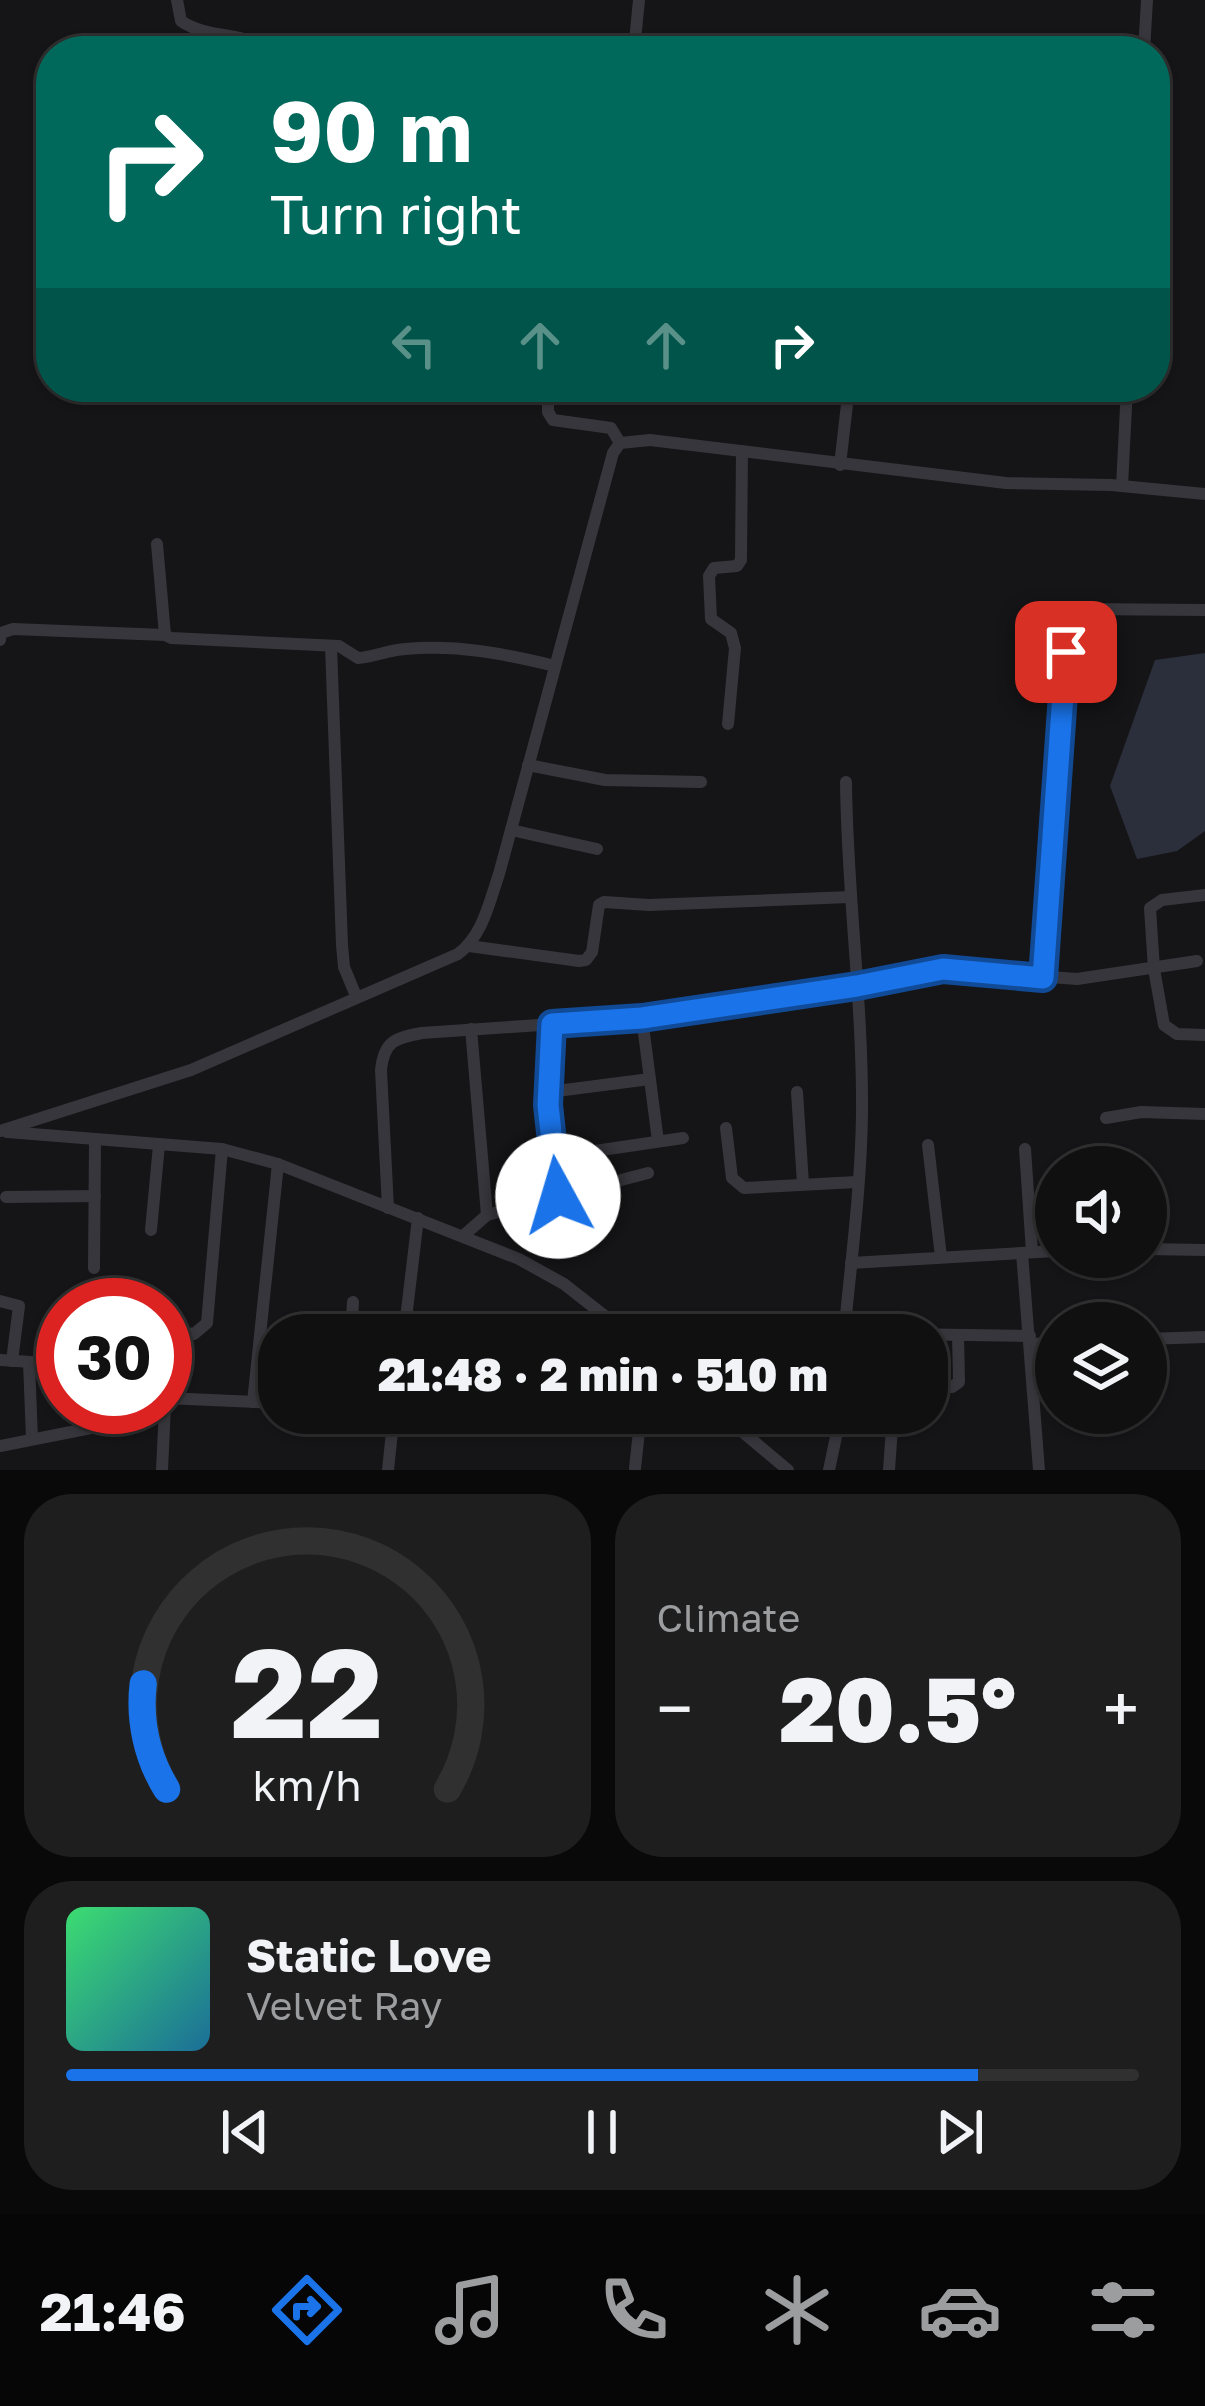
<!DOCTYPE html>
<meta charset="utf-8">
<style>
:root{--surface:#101011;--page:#1e1e1f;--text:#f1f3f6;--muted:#9c9d9f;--line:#303031;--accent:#1a73e8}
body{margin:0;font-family:"Golos Text",sans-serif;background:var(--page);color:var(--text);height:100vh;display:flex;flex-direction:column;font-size:45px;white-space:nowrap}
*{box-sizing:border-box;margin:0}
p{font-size:39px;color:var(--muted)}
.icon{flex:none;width:66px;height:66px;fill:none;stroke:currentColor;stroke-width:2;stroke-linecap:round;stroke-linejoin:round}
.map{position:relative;height:1470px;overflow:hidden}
.panel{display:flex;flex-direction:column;gap:24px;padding:24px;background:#090909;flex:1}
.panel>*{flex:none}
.hud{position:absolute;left:36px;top:36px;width:1134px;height:366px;border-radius:48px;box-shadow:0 3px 9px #0004,0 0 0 3px var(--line);background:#00695c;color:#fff;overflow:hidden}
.buttons{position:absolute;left:1035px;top:1146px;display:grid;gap:24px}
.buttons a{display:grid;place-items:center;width:132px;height:132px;border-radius:50%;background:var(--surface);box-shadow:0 3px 9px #0004,0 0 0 3px var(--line);font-size:60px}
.speed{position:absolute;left:36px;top:1278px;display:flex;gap:24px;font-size:60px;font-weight:700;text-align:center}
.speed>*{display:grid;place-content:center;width:156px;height:156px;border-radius:50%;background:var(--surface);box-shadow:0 3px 9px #0004,0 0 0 3px var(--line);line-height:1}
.speed .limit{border:18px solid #d22;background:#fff;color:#111}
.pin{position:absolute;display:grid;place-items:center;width:102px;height:102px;color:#fff;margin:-51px;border-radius:24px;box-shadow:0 6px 18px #0006}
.me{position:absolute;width:132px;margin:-66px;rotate:354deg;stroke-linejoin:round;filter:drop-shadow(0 0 9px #0008)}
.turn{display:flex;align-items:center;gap:42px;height:252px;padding:0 36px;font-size:54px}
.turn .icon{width:156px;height:156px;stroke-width:2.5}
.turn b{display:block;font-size:84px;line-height:102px}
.lanes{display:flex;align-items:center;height:114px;padding:0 36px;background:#0003;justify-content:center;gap:60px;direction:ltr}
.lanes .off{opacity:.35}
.big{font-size:90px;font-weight:800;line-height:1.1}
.panel .widget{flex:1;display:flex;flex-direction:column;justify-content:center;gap:18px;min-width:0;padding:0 42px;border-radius:48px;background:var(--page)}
.panel .dial{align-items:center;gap:0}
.dial svg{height:312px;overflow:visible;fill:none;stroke:var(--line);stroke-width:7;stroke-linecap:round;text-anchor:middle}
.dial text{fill:var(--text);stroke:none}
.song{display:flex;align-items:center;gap:36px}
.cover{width:144px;height:144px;border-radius:18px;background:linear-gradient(135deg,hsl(140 70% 55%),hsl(200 70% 35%))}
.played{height:12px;border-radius:6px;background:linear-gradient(90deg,var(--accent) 85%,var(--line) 85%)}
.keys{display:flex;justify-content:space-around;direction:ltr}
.heat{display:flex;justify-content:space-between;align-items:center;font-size:66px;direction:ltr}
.panel .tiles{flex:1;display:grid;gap:24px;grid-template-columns:1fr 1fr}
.widget:last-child{grid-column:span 2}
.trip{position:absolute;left:258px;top:1314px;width:690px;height:120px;border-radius:48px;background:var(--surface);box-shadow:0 3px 9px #0004,0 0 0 3px var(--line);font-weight:800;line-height:120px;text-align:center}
.menu{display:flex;height:192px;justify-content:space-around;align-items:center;background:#060607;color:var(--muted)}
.menu .icon{width:84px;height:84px}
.menu .current{color:var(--accent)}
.menu b{font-size:54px;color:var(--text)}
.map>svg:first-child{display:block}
.water{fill:#2b2f3b}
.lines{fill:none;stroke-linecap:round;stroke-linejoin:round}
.street{stroke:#36363c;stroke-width:12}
.route-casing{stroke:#114b97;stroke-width:30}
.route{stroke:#1a73e8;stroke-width:21}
</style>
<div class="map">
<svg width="1205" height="1470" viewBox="0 0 1205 1470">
<rect width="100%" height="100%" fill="#151517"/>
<polygon class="water" points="1205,653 1205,831 1177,851 1137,859 1110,786 1155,660"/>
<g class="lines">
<g class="street">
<path d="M177,0L181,21C209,40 245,31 272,51"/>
<polyline points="634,51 639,0"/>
<polyline points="1144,51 1147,0"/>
<polyline points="548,387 548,412 553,420 611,428 620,443"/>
<polyline points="840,465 849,387"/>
<polyline points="1122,486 1127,387"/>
<path d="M157,544L165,635L171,638L339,646L358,658C374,657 389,650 405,649C457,644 505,654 555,666"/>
<polyline points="0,640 1,633 13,629 165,635"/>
<polyline points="331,646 342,945 344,967 356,996"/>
<polyline points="728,724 735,648 731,633 711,619 709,576 714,568 737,566 741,560 742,451"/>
<polyline points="528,765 605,780 701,782"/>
<polyline points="511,830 597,849"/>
<polyline points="1205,895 1162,900 1150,908 1154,969 1164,1025 1177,1034 1205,1035"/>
<polyline points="469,946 579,961 586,960 592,952 599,905 604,902 649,905 850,897"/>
<polyline points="1043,978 1069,614 1078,609 1205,610"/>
<polyline points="642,1018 658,1141"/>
<polyline points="552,1024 548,1104 558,1196"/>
<polyline points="471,1029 487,1215"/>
<polyline points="549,1092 650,1079"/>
<polyline points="797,1092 803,1184"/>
<polyline points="1106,1118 1141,1112 1205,1114"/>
<polyline points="726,1128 732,1178 744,1188 857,1182"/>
<path d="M0,1131L191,1070L458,954C483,935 489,903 499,874L613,453L620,443L650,440L1006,483L1111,485L1205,494"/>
<polyline points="7,1132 222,1149 278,1164 519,1259 564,1284 629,1335"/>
<polyline points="928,1145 941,1257"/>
<polyline points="1025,1149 1032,1252"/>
<polyline points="554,1157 683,1138"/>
<polyline points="6,1197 95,1196"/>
<path d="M388,1208L381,1070C384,1041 395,1038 422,1033L642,1018L857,986L943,969L1077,979L1197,961"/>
<polyline points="151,1230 159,1145"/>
<polyline points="463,1236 487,1215 648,1173"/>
<polyline points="1146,1249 1205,1250"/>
<polyline points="1022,1253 1039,1470"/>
<polyline points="851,1263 1056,1251"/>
<polyline points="94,1268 95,1139"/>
<polyline points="0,1301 19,1306 12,1361"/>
<polyline points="165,1331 194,1334 207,1323 222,1149"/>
<polyline points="899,1334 1030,1336"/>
<polyline points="351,1335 353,1302"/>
<polyline points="404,1335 418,1218"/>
<path d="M844,1335C851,1262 861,1187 862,1114C863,1003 847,893 846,782"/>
<polyline points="1146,1339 1205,1337"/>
<polyline points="1030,1344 1056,1343"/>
<polyline points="0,1360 63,1364"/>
<polyline points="29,1362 32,1439"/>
<polyline points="927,1386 952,1387 959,1382 958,1335"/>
<polyline points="165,1398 279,1403"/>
<polyline points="253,1402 278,1164"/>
<polyline points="720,1413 788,1470"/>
<polyline points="0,1446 101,1426 109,1419 109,1407"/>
<polyline points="635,1468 641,1413"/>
<polyline points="162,1470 165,1407"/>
<polyline points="388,1470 394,1413"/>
<polyline points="829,1470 841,1413"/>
<polyline points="889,1470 893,1413"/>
</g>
</g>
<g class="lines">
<g class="route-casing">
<polyline id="route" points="558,1196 548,1105 552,1024 642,1018 857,986 943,969 1043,978 1066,652"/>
</g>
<use href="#route" class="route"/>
</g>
</svg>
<div class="buttons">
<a><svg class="icon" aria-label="sound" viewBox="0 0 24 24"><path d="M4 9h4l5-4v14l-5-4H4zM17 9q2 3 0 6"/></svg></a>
<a><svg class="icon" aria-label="layers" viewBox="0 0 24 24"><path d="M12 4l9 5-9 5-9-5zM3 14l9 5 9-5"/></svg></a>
</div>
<div class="speed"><div class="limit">30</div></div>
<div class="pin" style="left:1066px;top:652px;background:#d93025"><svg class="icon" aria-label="arrive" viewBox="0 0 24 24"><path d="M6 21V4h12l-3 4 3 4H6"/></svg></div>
<svg class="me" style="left:558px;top:1196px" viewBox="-20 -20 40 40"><circle r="19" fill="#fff"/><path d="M0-13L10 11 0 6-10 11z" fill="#1a73e8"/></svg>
<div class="trip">21:48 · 2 min · 510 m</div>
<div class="hud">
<div class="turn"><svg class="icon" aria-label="right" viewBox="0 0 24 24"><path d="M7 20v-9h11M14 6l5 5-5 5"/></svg><div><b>90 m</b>Turn right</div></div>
<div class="lanes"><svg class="icon off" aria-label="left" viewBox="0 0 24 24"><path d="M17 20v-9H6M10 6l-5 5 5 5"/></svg><svg class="icon off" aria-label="ahead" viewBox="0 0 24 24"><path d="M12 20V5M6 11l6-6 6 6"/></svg><svg class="icon off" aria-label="ahead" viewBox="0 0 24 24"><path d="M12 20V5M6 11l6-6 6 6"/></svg><svg class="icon" aria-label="right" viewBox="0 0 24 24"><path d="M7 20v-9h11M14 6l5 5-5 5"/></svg></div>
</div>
</div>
<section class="panel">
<div class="tiles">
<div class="widget dial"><svg viewBox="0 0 100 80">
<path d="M14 69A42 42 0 1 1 86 69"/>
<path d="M14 69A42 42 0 0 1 8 42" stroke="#1a73e8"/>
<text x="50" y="56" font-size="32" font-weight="700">22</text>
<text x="50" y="72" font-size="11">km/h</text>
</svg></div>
<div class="widget"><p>Climate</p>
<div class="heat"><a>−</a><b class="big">20.5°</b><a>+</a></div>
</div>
<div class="widget">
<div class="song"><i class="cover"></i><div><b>Static Love</b><p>Velvet Ray</p></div></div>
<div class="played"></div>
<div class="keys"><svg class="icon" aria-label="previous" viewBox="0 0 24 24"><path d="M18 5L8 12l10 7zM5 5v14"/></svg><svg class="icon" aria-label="pause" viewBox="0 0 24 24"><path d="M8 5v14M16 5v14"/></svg><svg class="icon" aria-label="next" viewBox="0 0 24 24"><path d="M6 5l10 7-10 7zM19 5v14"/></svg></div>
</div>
</div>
</section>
<nav class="menu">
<b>21:46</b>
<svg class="icon current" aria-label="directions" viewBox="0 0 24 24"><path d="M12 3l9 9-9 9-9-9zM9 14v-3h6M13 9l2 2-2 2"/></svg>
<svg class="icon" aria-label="music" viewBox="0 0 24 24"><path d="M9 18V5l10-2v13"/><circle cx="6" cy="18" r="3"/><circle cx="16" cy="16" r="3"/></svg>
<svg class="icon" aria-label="phone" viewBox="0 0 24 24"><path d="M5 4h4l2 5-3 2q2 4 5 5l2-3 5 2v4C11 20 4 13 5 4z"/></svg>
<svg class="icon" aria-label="climate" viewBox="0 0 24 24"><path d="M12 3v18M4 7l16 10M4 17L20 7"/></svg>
<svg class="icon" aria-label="car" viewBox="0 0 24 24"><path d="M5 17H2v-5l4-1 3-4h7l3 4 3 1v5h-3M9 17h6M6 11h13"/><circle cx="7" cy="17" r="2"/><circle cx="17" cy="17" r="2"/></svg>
<svg class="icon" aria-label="filters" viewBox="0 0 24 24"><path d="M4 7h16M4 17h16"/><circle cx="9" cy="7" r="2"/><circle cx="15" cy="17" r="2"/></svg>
</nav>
